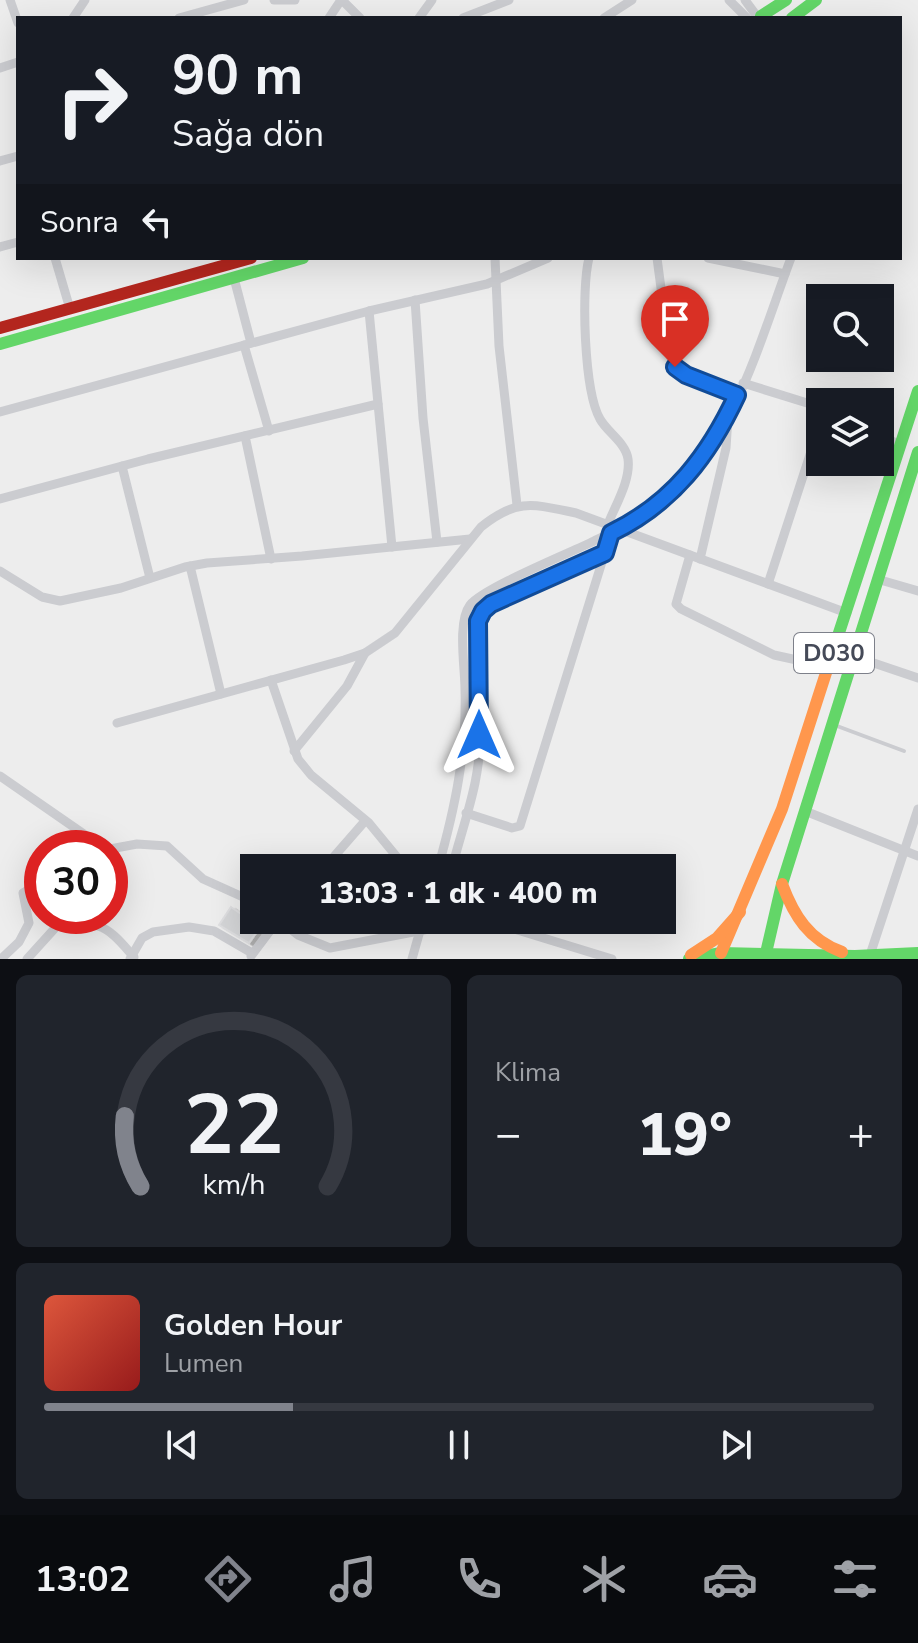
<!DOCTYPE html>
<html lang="tr">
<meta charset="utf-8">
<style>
:root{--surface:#171b24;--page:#20242c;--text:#f1f3f6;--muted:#9ea1a6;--line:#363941;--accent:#80838c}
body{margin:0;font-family:"Nunito Sans",sans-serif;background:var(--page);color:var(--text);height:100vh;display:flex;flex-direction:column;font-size:30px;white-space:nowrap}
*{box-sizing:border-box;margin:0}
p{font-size:26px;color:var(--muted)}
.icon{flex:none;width:44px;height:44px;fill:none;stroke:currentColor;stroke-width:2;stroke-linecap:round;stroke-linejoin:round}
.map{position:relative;height:959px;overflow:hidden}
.sheet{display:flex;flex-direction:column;gap:16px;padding:16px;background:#0d0f14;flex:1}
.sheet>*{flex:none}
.guide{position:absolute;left:16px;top:16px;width:886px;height:244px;border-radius:0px;box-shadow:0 8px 32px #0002;background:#171b24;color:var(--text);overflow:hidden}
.tools{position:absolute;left:806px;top:284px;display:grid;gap:16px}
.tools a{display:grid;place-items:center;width:88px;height:88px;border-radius:0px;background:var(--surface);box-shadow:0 8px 32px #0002;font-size:40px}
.speed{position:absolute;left:24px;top:830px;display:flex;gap:16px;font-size:40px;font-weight:700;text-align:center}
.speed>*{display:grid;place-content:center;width:104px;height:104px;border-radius:50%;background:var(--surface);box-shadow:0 8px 32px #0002;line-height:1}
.speed .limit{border:12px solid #d22;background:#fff;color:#111}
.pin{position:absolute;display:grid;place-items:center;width:68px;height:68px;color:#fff;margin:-82px -34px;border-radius:50% 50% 50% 0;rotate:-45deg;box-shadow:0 0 8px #0007}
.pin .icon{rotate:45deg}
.me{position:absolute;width:88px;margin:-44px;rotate:0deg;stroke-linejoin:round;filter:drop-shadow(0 0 6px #0008)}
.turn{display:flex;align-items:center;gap:28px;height:168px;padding:0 24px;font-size:36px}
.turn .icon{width:104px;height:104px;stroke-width:2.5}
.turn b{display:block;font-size:56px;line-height:68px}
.then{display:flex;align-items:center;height:76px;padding:0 24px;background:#0003;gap:16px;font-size:30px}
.big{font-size:60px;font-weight:800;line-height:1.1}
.sheet .card{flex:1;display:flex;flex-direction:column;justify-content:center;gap:12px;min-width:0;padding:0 28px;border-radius:12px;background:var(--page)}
.sheet .dial{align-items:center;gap:0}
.dial svg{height:208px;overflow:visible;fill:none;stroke:var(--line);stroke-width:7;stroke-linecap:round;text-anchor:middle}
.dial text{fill:var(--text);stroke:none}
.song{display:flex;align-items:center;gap:24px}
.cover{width:96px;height:96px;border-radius:12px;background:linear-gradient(135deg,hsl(10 70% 55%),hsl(0 70% 35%))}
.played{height:8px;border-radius:4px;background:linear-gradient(90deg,var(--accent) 30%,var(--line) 30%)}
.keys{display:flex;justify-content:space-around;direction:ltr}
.heat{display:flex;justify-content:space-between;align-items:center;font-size:44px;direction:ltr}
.sheet .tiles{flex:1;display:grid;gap:16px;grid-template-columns:1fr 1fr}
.card:last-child{grid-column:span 2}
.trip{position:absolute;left:240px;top:854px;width:436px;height:80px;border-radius:0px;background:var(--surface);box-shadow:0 8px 32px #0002;font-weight:800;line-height:80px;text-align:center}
.tab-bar{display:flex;height:128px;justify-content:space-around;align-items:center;background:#090b0e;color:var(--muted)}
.tab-bar .icon{width:56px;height:56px}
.tab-bar .active{color:var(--accent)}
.tab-bar b{font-size:36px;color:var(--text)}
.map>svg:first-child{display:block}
.building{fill:#d4d5d7;stroke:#dedee0;stroke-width:2;filter:url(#shadow)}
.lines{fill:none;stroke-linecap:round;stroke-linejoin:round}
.lane{stroke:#cbccd0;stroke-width:4}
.street{stroke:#cbccd0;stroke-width:9}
.fast{stroke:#63d668;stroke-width:12}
.slow{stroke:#ff974d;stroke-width:12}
.jam{stroke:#b3261e;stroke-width:12}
.route-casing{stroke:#114b97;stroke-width:20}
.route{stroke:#1a73e8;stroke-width:14}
.labels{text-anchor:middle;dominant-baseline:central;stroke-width:6;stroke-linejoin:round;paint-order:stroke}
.shield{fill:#fff;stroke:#7d808a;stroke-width:2}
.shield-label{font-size:24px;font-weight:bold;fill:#454a58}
</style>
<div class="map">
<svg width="918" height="959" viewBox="0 0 918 959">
<defs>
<filter id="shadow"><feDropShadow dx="4.5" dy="2.5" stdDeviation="0" flood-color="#0004"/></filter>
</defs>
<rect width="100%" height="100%" fill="#ededed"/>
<polygon class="building" points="231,907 260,927 249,943 219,925"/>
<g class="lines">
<polyline class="lane" points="837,726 904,751"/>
<g class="street">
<polyline points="10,0 18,23"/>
<polyline points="274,0 295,0"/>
<polyline points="342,0 360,18"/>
<polyline points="729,0 747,18"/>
<polyline points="745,0 756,15"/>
<polyline points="73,18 85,0"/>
<polyline points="179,18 244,0"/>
<polyline points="329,18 341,0"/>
<polyline points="419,18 432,0"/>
<polyline points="463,18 509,0"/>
<polyline points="604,18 632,0"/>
<polyline points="0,68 18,62"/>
<polyline points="0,161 18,156"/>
<polyline points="0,247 18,242"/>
<polyline points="55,258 70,309"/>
<polyline points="495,258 499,346 517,505"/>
<path d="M589,258C581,289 584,391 600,419C607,432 626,443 628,459C631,480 615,506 608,524"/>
<path d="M657,258L670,356C679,380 715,386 737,395"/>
<polyline points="708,258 785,274"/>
<polyline points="234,278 251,343"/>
<polyline points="415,300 423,418 437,542"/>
<polyline points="369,311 392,547"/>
<polyline points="244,345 269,431"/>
<polyline points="743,383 820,407"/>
<polyline points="0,412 369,311 487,284 548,258"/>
<polyline points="880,435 900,445"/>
<polyline points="245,436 271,559"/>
<polyline points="122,466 150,578"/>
<polyline points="0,499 148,459 378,404"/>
<polyline points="690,555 676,604 681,609 774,655 829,667"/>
<polyline points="700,559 726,448 728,417"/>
<polyline points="190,566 221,694"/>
<polyline points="0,571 42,597 60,601 121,588 185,567 207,563 302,556 470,539"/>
<polyline points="877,579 918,591"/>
<polyline points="768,584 820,424"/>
<polyline points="853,656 918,678"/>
<polyline points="271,680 298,759 311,775 369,823 406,868"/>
<path d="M117,723L344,660L365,653L395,633L481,527C517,498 533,504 576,513L847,613"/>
<polyline points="294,751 347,686 365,653"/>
<polyline points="0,776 104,848"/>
<polyline points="805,811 918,856"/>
<polyline points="466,813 512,828 520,826 611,533"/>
<polyline points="110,849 137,844 167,846 203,879 254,902"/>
<polyline points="324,868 365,821"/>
<path d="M438,868C455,808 467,751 465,689C465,668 457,622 470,605C483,588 570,553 594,541C619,529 645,517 667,498C735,439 760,340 791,258"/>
<path d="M452,868C459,840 469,812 475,783C486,730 478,675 478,621L483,611L491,604L605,553"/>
<path d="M73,916C82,922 88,923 98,926C112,930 124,946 134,957"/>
<polyline points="279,920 298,935 330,948 460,923 488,921 612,959"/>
<polyline points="870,955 918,809"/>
<polyline points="251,956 278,920"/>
<polyline points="1,959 19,942 29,923 23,893 42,882"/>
<polyline points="27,959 56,927 71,916"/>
<polyline points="130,959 142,938 153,932 189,927 214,931 252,953"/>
<polyline points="412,959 423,920"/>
</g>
<g class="fast">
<polyline points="761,16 786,0"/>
<polyline points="792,18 816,0"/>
<polyline points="0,344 303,258"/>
<polyline points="835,645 918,391"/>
<polyline points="766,953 782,884 918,452"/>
<polyline points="689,959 721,953 855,956 918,953"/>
</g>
<g class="slow">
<path d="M782,884C794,916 809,940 842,952"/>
<polyline points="721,953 782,809 835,645"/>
<polyline points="691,955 717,938 740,912"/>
</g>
<polyline class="jam" points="0,328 251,258"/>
</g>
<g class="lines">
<g class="route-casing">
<path id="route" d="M479,735L478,621L483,611L491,604L605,553L611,533C673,503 709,455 737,395L686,375L675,367"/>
</g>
<use href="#route" class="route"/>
</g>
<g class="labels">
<rect class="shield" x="794" y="633" width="80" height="40" rx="6"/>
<g class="shield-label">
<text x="834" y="653">D030</text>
</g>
</g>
</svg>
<div class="tools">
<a><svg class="icon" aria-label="search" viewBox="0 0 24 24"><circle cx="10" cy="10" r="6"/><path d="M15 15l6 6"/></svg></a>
<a><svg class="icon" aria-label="layers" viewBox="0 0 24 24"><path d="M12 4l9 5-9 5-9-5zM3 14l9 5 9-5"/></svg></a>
</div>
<div class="speed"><div class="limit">30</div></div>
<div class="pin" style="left:675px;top:367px;background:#d93025"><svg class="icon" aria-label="arrive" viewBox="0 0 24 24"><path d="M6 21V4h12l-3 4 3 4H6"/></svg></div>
<svg class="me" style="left:479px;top:735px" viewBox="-20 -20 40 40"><path d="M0-17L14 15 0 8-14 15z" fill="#1a73e8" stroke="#fff" stroke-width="4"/></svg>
<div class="trip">13:03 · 1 dk · 400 m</div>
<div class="guide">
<div class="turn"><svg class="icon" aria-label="right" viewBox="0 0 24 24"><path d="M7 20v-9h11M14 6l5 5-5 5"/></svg><div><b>90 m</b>Sağa dön</div></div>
<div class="then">Sonra<svg class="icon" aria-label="left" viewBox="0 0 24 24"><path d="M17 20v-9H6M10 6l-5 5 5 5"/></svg></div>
</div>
</div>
<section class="sheet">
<div class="tiles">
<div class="card dial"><svg viewBox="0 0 100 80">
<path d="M14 69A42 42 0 1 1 86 69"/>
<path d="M14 69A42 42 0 0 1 8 42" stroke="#80838c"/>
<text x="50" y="56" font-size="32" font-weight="700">22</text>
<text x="50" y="72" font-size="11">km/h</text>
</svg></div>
<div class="card"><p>Klima</p>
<div class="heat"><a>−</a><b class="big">19°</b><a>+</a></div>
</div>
<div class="card">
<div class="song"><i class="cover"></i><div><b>Golden Hour</b><p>Lumen</p></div></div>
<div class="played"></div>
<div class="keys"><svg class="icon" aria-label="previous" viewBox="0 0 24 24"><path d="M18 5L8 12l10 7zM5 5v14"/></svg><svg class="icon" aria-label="pause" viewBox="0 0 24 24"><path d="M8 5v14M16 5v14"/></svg><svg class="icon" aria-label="next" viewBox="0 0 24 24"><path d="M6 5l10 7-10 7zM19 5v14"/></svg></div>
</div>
</div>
</section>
<nav class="tab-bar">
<b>13:02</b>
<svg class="icon active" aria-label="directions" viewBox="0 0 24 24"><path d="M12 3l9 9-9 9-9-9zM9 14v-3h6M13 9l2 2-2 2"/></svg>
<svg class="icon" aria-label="music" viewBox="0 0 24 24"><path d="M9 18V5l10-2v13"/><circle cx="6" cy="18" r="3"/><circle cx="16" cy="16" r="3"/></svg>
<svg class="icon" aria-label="phone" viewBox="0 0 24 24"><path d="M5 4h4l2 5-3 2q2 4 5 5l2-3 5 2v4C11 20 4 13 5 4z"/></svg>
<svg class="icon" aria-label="climate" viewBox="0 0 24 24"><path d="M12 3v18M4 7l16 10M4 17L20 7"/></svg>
<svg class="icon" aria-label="car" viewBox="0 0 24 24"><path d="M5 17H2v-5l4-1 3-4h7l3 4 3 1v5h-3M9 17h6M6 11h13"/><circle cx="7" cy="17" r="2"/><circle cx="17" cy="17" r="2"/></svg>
<svg class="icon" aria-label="filters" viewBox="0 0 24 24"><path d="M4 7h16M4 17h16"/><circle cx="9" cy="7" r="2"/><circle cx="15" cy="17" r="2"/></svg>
</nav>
